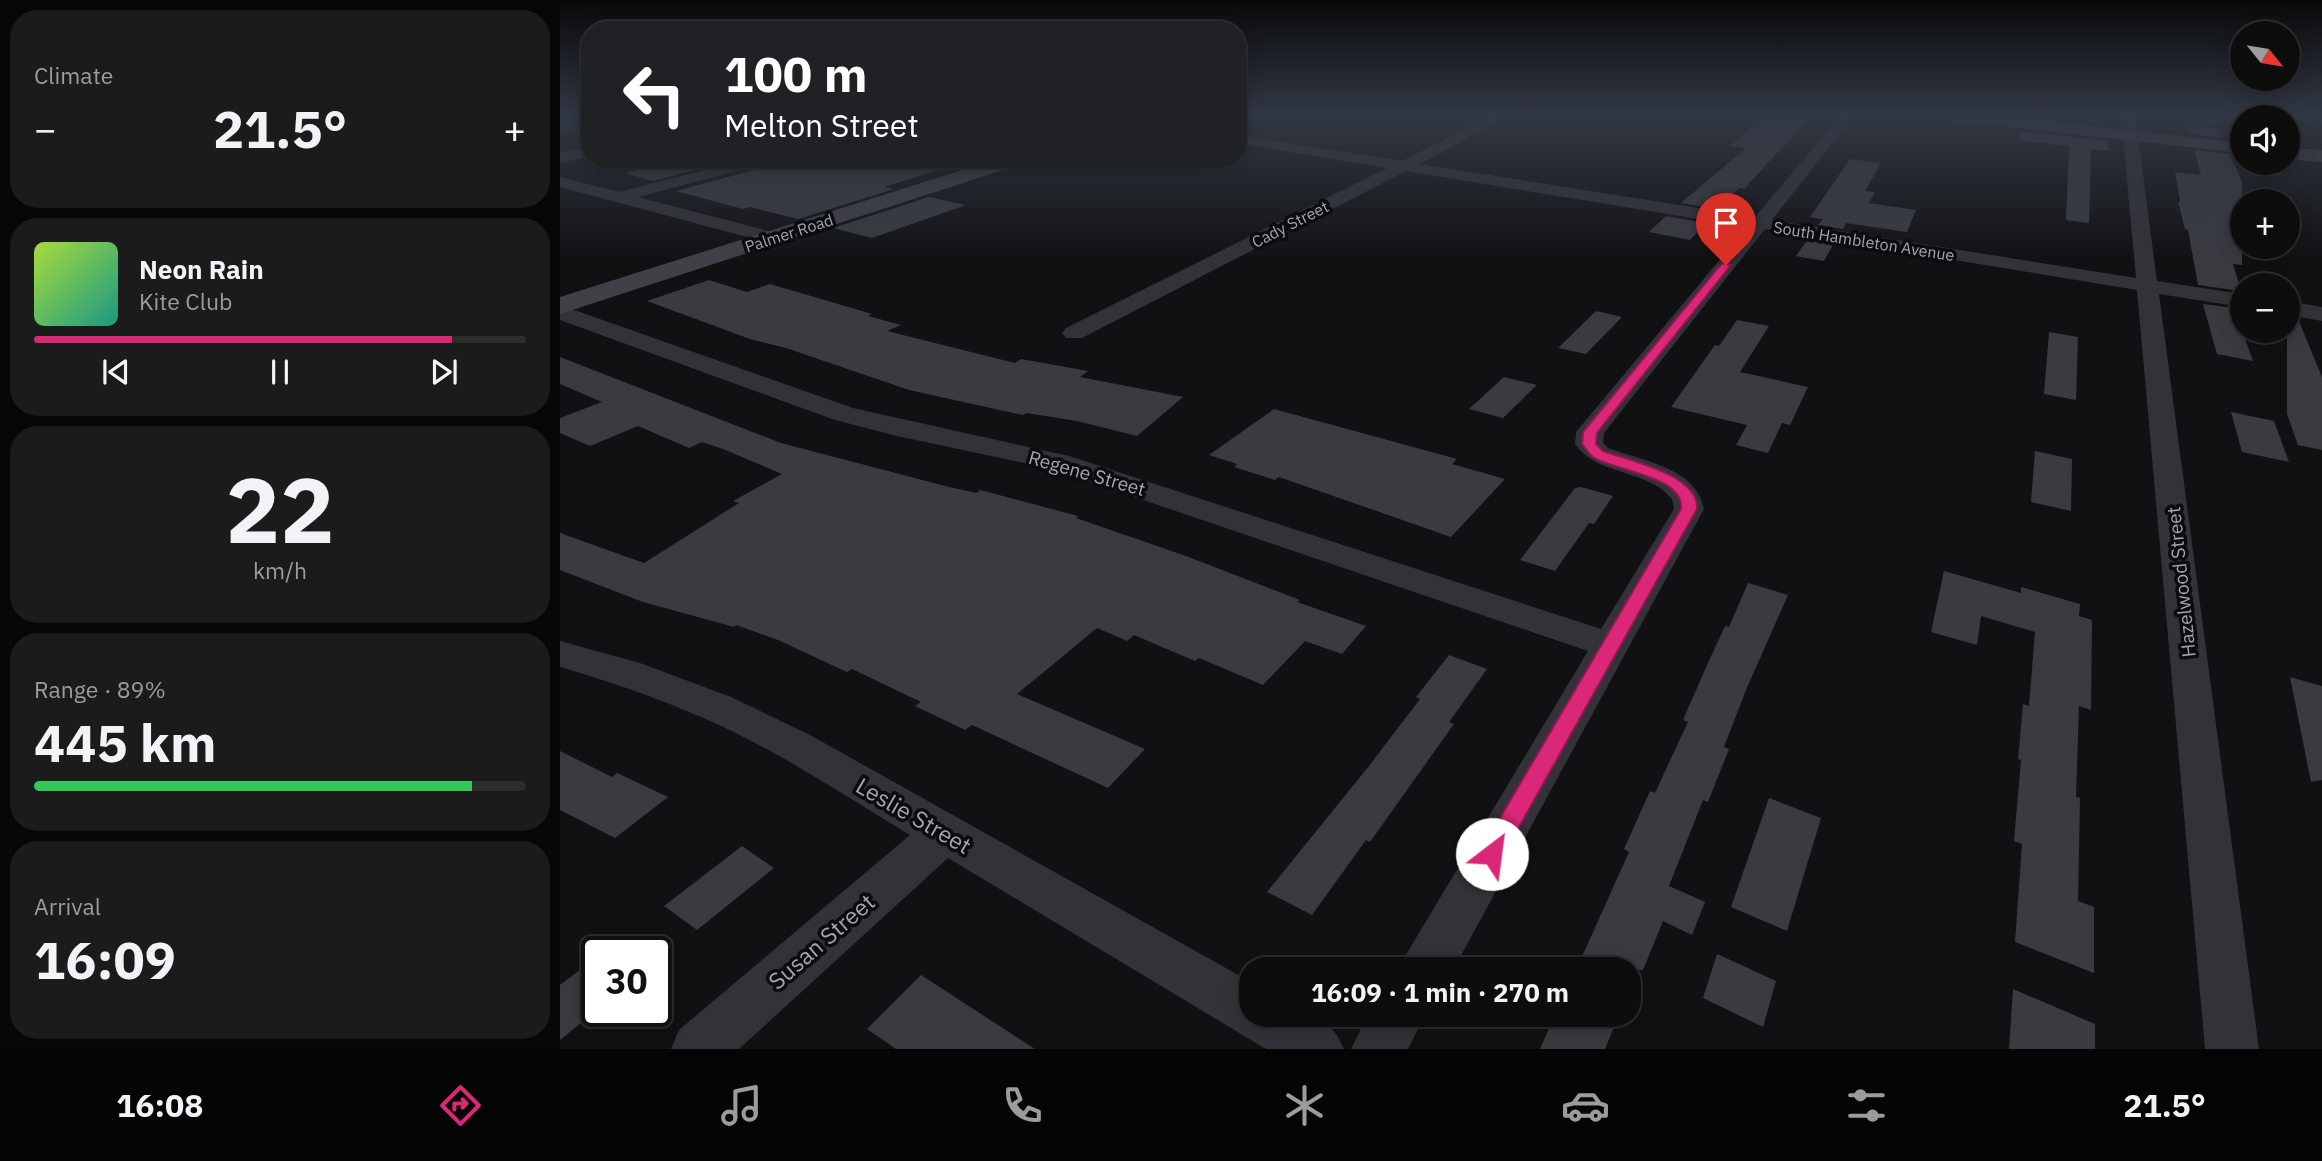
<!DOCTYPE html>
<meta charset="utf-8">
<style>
:root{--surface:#0d0d0e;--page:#1b1b1c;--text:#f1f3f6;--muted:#9a9c9e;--line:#2d2d2e;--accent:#db2777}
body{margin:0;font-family:"IBM Plex Sans",sans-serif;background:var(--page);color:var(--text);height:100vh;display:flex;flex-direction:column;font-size:26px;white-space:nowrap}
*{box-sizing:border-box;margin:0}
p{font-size:23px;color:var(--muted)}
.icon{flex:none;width:38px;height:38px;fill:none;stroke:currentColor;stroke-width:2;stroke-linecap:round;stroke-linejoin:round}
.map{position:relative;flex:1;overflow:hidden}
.panel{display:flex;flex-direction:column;gap:10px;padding:10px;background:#070708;width:560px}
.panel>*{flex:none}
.hud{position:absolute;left:21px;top:21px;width:665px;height:147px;border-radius:28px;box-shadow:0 4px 18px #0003,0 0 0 2px var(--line);background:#202124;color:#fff;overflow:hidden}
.needle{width:46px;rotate:120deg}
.controls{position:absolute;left:1670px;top:21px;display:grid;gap:14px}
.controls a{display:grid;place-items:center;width:70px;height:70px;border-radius:50%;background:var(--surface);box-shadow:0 4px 18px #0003,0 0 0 2px var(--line);font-size:35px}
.speed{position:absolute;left:21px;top:936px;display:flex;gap:14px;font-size:35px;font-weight:700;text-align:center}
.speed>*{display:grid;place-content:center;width:91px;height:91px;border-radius:50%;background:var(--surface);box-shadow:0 4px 18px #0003,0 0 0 2px var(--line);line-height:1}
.speed .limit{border:4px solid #111;border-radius:10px;background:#fff;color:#111}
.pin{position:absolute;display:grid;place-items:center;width:60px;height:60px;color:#fff;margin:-72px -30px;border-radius:50% 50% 50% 0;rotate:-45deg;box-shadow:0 0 7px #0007}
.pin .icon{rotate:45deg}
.me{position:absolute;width:77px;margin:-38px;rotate:30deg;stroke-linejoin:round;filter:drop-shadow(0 0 5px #0008)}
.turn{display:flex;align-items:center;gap:24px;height:147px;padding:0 28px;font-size:32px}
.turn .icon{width:91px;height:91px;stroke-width:2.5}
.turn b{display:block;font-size:49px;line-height:60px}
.big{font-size:52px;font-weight:700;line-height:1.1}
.panel .card{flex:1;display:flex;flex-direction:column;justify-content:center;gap:10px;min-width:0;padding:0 24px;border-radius:28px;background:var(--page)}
.panel .dial{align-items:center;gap:0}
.dial b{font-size:91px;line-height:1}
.song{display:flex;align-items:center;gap:21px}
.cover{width:84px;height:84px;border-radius:10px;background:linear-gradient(135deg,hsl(80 70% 55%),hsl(170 70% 35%))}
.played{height:7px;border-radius:4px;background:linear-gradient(90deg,var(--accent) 85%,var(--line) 85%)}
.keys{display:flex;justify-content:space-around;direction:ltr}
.heat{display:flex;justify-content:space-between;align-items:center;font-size:38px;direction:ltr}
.charge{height:10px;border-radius:5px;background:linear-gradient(90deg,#34c759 89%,var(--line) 0)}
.trip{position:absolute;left:679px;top:957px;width:402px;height:70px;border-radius:28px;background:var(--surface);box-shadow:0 4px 18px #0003,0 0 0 2px var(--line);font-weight:700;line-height:70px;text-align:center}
.dock{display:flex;height:112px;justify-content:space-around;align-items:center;background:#050506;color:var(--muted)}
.dock .icon{width:49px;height:49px}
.dock .on{color:var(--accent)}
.dock b{font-size:32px;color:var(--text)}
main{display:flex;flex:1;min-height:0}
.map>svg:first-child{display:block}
.building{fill:#3a3b41}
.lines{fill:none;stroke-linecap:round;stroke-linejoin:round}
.street{fill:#323238;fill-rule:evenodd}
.secondary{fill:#404148;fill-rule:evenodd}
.route{fill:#db2777;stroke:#8e194d;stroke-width:2}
.labels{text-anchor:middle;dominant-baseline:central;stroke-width:7;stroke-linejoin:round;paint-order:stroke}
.far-street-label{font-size:16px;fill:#a1a5b5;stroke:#0c0c0e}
.street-label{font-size:19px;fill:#a1a5b5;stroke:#0c0c0e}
.near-street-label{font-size:23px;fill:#a1a5b5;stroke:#0c0c0e}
</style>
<main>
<section class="panel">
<div class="card"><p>Climate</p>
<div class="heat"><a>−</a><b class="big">21.5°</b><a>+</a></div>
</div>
<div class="card">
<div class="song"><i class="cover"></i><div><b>Neon Rain</b><p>Kite Club</p></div></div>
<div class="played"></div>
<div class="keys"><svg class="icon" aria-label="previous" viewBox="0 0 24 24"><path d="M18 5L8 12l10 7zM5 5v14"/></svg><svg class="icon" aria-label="pause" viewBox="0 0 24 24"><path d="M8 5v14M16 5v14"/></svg><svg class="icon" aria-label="next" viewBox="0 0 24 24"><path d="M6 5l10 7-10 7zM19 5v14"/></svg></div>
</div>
<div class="card dial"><b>22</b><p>km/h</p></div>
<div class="card"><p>Range · 89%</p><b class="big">445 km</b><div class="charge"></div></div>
<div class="card"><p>Arrival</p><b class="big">16:09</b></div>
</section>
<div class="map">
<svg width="1762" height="1049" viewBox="0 0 1762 1049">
<rect width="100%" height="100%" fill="#111113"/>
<g class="building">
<polygon points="1206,114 1253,114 1184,189 1179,188 1159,209 1121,203 1186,148 1169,146"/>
<polygon points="1627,125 1658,128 1663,138 1629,134"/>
<polygon points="1459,131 1548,141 1549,151 1531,149 1529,223 1506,220 1509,146 1458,140"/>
<polygon points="1634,150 1670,154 1682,182 1682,265 1673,264 1681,291 1638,285 1628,230 1625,229 1618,202 1620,202 1615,172 1641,175"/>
<polygon points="121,159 176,159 93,181 64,173"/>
<polygon points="215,159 229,159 230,166 255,159 394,159 394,165 324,187 334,189 238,219 190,207 183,209 116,191 212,165"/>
<polygon points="1290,159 1321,163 1305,191 1315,192 1309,203 1356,210 1347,232 1286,223 1283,229 1258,225 1263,219 1250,217"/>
<polygon points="369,197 406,205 312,238 273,228"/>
<polygon points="1106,216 1146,223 1130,240 1089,232"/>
<polygon points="1248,239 1274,243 1264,261 1236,256"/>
<polygon points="149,280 187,292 210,284 312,314 308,316 341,325 327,331 455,363 461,359 528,371 520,377 623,397 577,436 517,421 466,413 463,415 349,390 226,348 190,339 87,301"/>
<polygon points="1643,304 1674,308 1693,361 1657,354"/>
<polygon points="1036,311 1062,317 1026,354 998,348"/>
<polygon points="1727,318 1738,319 1762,377 1762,450 1738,445 1727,414"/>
<polygon points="1177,320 1209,326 1180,372 1248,387 1230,425 1222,423 1208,453 1176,445 1187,425 1111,407 1155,345 1159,346"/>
<polygon points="1489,332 1518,337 1516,400 1484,394"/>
<polygon points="0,357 221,443 389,487 417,493 420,490 518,516 516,518 626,556 740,600 737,602 806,626 782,654 745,641 703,685 639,658 635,661 574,635 567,641 537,628 457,694 585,749 548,788 412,725 405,730 355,706 361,702 292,669 287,672 218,640 176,625 174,627 83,602 0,570 0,533 84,563 179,503 173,501 222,474 163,449 142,442 129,448 78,426 30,446 0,433 0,418 42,402 0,384"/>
<polygon points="944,377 977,385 943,418 909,409"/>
<polygon points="714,409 897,459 892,464 945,479 891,537 719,477 715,480 674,467 677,464 649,455"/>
<polygon points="1671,412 1714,421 1729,462 1682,452"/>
<polygon points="1475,451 1512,459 1511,511 1471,502"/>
<polygon points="1021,487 1053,496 1034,524 1029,523 995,571 960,560 1015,488"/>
<polygon points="1384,571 1461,593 1461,587 1520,604 1519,616 1532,620 1531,710 1519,706 1516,797 1520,798 1518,901 1534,907 1534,973 1455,942 1462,844 1454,841 1461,760 1458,759 1463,704 1469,706 1475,632 1421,616 1417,645 1371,632"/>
<polygon points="1188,583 1228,595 1186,690 1164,747 1169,749 1148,802 1143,800 1109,886 1145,902 1132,935 1103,921 1083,970 1016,970 1069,852 1064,849 1090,791 1095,793 1128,722 1123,720 1147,665 1165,626 1169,627"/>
<polygon points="889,655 927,669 889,722 894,724 810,842 806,840 752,915 707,892 809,766 860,699 856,697"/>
<polygon points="1730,677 1762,686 1762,780 1751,782"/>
<polygon points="0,751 52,777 57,773 108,797 55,838 0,810"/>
<polygon points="1209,798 1261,818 1227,931 1171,907"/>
<polygon points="182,846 214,868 137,930 104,906"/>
<polygon points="1157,954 1216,981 1203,1027 1143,998"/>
<polygon points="37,957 37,1010 0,1040 0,985"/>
<polygon points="361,975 475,1049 336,1049 307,1029"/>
<polygon points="1453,989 1535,1024 1535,1049 1449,1049"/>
<polygon points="995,1015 1059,1015 1045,1049 980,1049"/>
</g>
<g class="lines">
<g class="street">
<path d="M935,114H952L860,164L1195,217L1282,114H1295L1212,220L1576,278L1561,114H1575L1597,281L1682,294V307L1599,294L1699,1049H1645L1577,290L1205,229L1044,433L1043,443L1048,448C1082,461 1136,467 1144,509L893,970H840L847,953L1028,651L492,469L337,436L275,420L0,320V305L293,408L509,456L1041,629L1114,509L1112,499C1087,468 1038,477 1015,444L1016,432L1187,227L846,171L522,338H506L502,333L506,328L827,168L677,143V135L842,161Z"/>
<polygon points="0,121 30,128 30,136 0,129"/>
<polygon points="30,147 30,156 0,163 0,153"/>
<polygon points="187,159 213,159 211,162 78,197 220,234 222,238 220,242 206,242 0,187 0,177 59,192"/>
<polygon points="1727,301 1762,307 1762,321 1727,315"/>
<path d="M0,641L80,663L171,697L250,735L691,982V1015C732,1015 766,1005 784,1049H706L388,858L179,1049H111L119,1030L350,835C282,794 214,748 141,717C95,697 48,681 0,667Z"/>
<polygon points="808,1015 865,1015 848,1049 791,1049"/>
</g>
<g class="secondary">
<polygon points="1370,114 1425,114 1682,143 1682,153 1378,119"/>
<polygon points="1727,148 1762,150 1762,162 1727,159"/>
<polygon points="437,159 466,159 464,163 0,314 0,297"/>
</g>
</g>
<linearGradient id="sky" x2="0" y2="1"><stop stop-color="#09090a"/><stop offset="0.44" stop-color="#323844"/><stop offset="1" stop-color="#323844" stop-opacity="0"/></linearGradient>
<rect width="1762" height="261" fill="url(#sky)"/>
<path class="route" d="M1162,263L1171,265L1037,433L1036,444L1043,451C1068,460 1140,475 1137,509L940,861L932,864L923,861L920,854L923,847L1121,509C1125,476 1054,471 1033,457C1029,454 1025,448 1022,444L1023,432Z"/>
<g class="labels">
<g class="far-street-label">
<text transform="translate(730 224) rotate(-27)">Cady Street</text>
<text transform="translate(229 233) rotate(-18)">Palmer Road</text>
<text transform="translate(1304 241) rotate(9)">South Hambleton Avenue</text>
</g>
<g class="street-label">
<text transform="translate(527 473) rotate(16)">Regene Street</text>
<text transform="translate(1621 582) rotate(-96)">Hazelwood Street</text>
</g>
<g class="near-street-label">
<text transform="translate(354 815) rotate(30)">Leslie Street</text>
<text transform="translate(261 941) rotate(-41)">Susan Street</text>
</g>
</g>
</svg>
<div class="controls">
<a><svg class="needle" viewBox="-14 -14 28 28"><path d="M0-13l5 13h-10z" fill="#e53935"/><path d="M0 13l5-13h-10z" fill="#9a9c9e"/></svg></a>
<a><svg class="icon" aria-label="sound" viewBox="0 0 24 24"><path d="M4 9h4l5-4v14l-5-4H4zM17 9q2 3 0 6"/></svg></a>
<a>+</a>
<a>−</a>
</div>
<div class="speed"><div class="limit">30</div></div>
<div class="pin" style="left:1166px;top:265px;background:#d93025"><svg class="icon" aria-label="arrive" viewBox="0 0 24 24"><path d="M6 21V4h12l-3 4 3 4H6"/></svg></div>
<svg class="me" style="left:932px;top:854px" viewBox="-20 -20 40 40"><circle r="19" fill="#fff"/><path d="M0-13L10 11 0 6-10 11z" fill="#db2777"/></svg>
<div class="trip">16:09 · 1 min · 270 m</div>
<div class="hud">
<div class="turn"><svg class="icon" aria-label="left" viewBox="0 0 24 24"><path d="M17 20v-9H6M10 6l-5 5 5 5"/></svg><div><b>100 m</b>Melton Street</div></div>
</div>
</div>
</main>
<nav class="dock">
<b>16:08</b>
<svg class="icon on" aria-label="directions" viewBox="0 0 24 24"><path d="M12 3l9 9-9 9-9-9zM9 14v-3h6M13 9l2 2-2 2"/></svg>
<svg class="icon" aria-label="music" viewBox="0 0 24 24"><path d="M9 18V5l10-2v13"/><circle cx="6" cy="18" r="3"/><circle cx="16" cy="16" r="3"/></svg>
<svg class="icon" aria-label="phone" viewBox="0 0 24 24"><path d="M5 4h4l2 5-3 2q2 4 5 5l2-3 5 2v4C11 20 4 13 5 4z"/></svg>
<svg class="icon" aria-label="climate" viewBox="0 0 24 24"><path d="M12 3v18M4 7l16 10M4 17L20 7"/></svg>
<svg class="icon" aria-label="car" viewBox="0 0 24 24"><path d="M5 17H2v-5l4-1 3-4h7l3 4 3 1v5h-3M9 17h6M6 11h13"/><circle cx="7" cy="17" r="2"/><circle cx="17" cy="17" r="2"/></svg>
<svg class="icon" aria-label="filters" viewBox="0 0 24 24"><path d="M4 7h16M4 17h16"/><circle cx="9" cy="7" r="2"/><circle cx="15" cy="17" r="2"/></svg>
<b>21.5°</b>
</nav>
